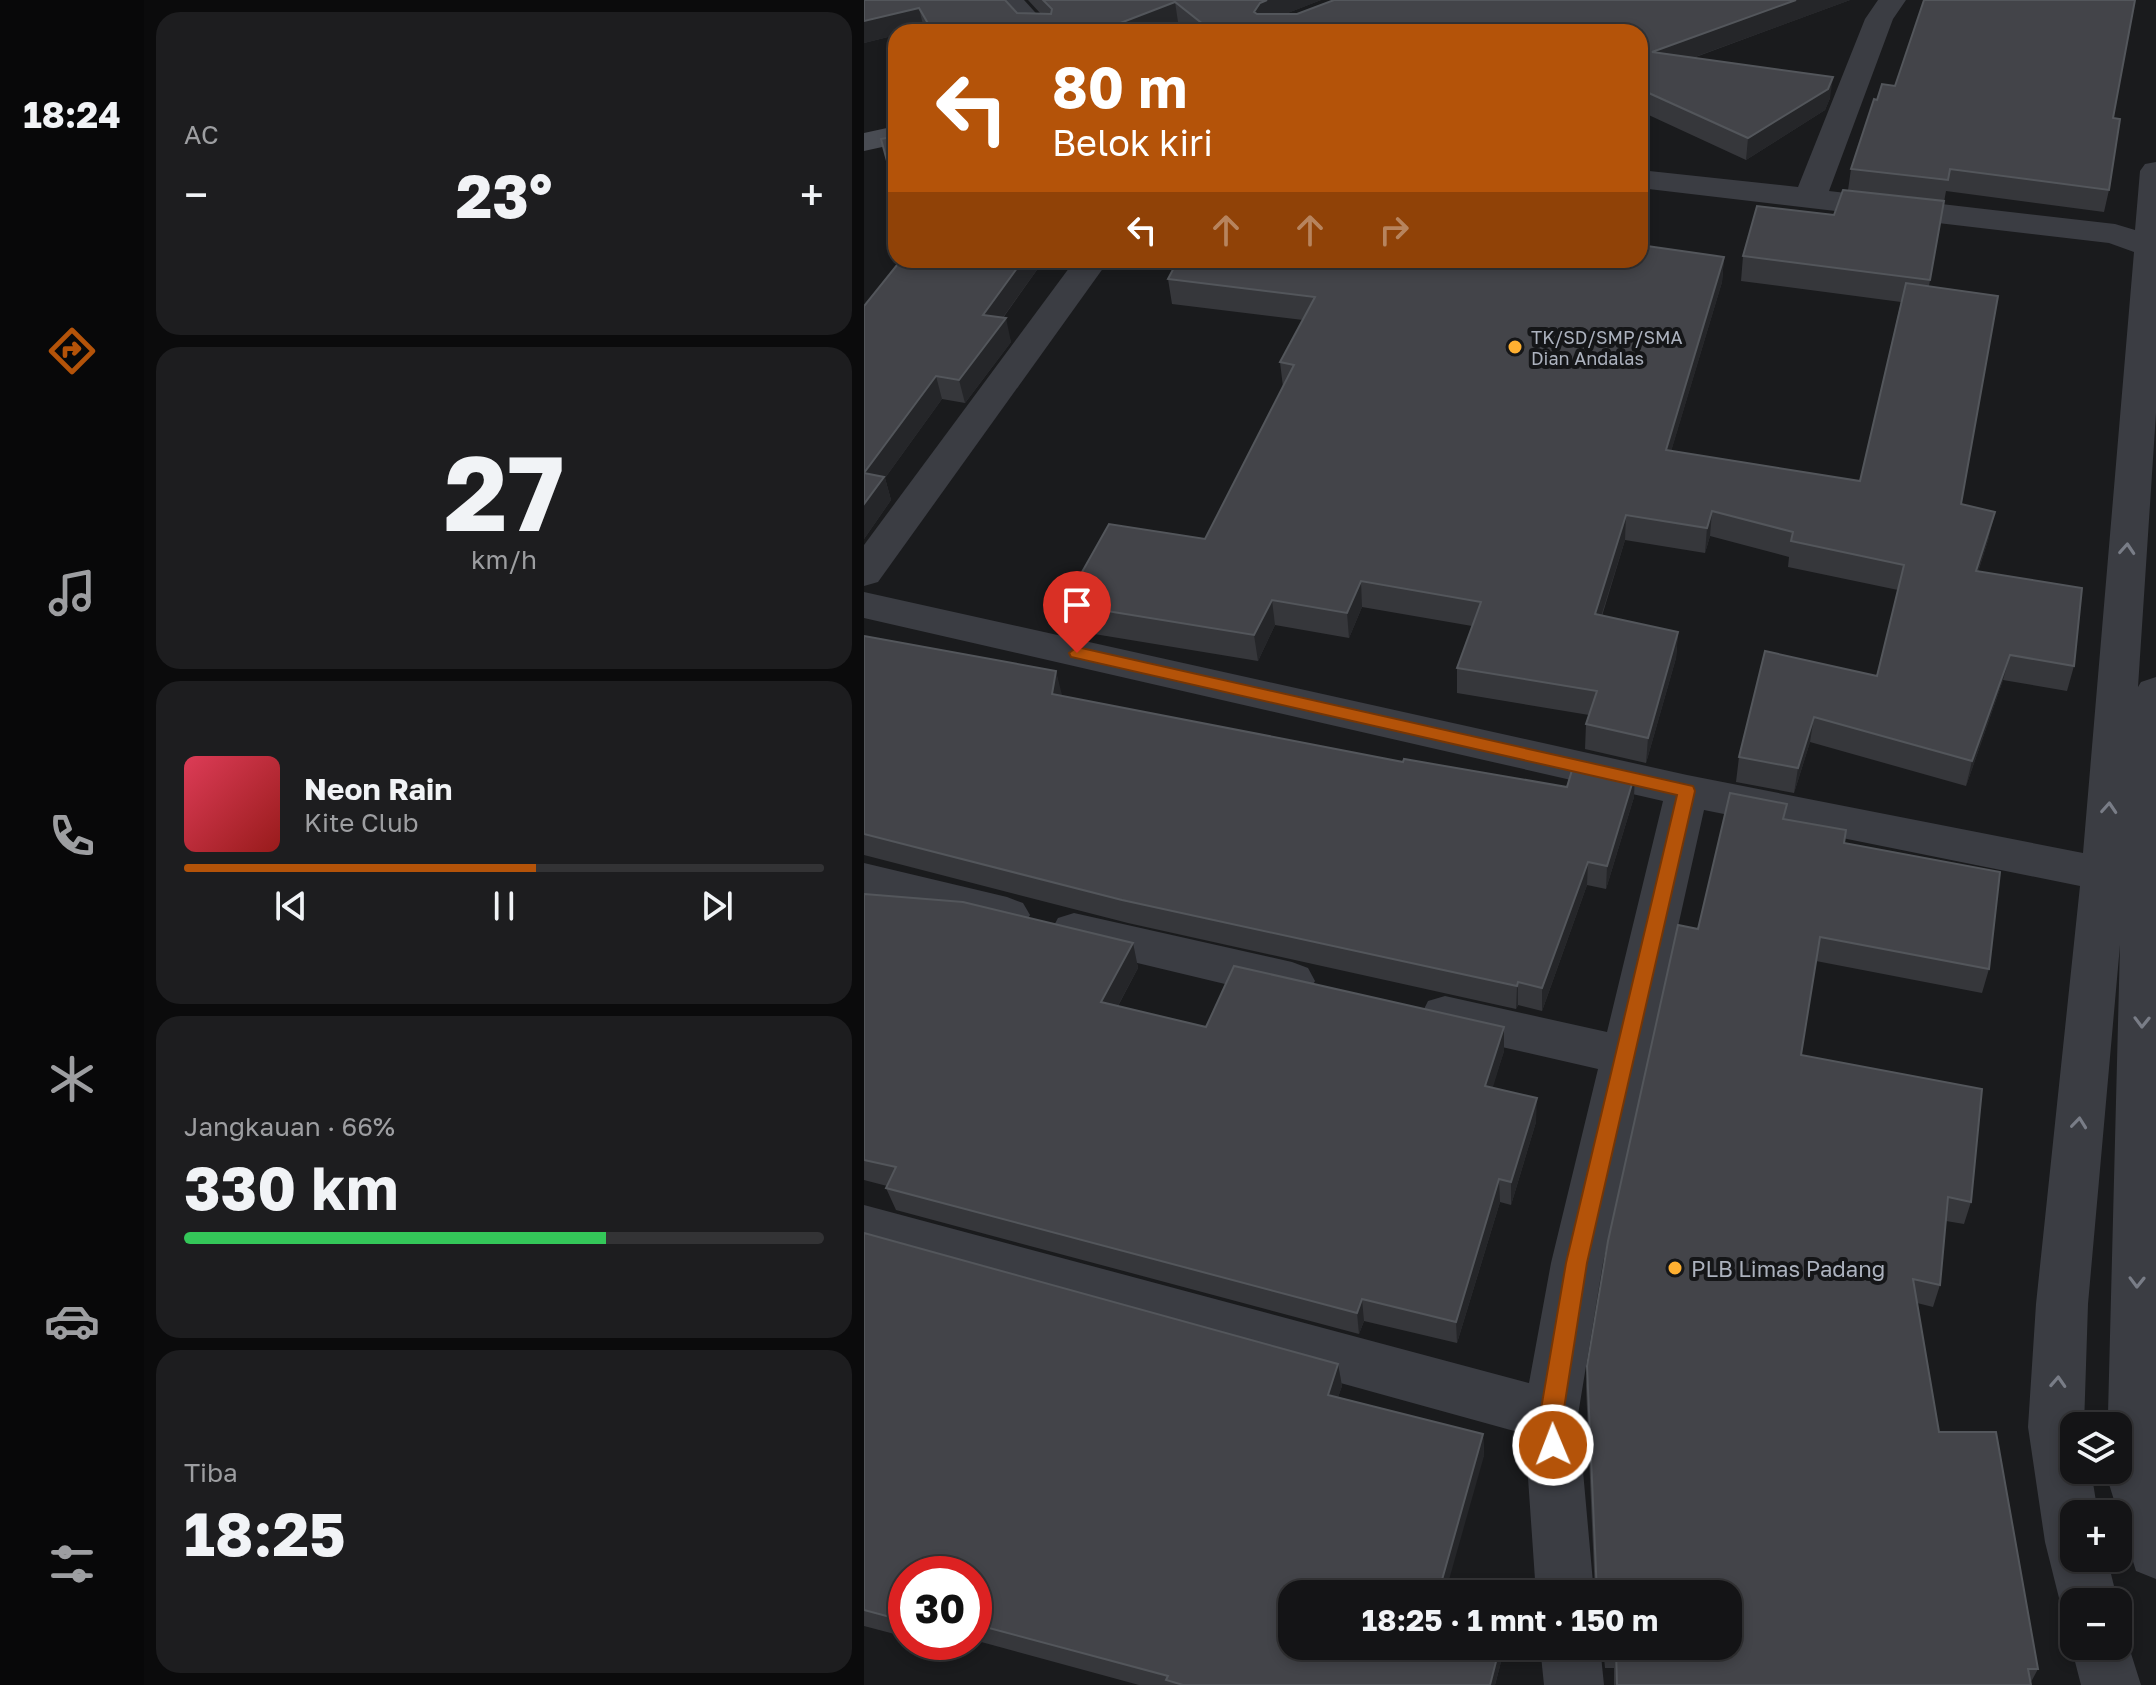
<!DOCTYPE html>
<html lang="id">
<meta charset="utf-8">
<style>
:root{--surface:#141416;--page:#1d1d1f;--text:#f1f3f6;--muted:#9d9ea1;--line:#333335;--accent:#b45309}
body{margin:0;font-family:"Golos Text",sans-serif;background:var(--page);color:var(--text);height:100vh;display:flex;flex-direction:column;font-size:30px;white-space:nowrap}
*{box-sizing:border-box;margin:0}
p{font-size:26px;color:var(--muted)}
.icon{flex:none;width:44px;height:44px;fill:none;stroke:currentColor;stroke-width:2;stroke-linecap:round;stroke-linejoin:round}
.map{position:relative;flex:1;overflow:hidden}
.details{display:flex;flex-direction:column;gap:12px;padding:12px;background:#0b0b0c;width:720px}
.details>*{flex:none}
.top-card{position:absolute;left:24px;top:24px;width:760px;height:244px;border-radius:24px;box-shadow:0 4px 12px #0003,0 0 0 2px var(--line);background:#b45309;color:#fff;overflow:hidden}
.fabs{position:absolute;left:1196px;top:1412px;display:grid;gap:16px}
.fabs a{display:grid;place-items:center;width:72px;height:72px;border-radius:16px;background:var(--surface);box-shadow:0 4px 12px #0003,0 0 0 2px var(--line);font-size:40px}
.speed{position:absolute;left:24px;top:1556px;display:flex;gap:16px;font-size:40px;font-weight:700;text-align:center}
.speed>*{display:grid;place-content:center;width:104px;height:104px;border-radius:50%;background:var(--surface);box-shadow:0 4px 12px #0003,0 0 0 2px var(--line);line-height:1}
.speed .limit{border:12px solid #d22;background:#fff;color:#111}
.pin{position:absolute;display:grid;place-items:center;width:68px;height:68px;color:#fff;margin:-82px -34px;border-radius:50% 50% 50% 0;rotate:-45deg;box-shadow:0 0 8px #0007}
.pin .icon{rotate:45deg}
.me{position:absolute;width:88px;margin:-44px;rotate:359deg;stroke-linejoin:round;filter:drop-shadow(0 0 6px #0008)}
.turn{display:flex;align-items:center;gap:28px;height:168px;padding:0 32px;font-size:36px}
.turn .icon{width:104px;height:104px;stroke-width:2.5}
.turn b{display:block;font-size:56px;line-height:68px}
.lanes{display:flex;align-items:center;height:76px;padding:0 32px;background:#0003;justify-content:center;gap:40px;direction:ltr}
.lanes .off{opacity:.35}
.big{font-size:60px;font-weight:700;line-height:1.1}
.details .card{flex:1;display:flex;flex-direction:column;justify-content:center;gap:12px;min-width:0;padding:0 28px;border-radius:24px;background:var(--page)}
.details .dial{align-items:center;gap:0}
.dial b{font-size:104px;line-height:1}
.song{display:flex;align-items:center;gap:24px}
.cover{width:96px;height:96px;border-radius:12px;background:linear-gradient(135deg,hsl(350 70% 55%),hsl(0 70% 35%))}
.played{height:8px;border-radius:4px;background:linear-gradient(90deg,var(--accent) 55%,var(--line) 55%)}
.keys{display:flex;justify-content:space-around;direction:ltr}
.heat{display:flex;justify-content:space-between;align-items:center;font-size:44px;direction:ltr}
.charge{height:12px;border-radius:6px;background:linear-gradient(90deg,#34c759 66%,var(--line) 0)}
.trip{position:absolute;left:414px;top:1580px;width:464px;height:80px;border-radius:24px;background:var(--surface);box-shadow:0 4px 12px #0003,0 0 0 2px var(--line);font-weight:700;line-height:80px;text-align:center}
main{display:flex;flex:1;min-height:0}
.menu{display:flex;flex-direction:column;width:144px;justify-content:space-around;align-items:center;background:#080809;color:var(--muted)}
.menu .icon{width:56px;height:56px}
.menu .selected{color:var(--accent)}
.menu b{font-size:36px;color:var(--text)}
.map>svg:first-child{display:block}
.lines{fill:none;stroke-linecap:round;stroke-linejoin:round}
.street{fill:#3b3d43;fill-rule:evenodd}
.secondary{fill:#494c53;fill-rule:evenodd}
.wall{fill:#36373b}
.shaded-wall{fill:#252629}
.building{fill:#434449;stroke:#53565b;stroke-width:2}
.oneway{stroke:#797d87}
.route{fill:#b45309;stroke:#753606;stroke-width:2}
.poi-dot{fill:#ffb031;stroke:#151618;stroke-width:3}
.labels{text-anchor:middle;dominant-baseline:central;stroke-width:8;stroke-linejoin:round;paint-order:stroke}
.far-poi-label{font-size:18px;fill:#acb2be;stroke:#151618;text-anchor:start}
.poi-label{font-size:22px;fill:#acb2be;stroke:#151618;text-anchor:start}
</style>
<main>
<nav class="menu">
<b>18:24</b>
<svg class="icon selected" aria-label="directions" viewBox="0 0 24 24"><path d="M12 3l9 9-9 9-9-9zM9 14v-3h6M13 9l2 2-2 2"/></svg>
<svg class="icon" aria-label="music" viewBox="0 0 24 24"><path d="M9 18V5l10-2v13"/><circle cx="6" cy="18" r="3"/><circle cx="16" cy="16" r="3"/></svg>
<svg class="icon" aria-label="phone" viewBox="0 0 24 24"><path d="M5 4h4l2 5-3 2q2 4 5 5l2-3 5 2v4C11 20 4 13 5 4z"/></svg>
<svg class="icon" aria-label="climate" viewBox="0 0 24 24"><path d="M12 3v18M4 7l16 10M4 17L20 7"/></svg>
<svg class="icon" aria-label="car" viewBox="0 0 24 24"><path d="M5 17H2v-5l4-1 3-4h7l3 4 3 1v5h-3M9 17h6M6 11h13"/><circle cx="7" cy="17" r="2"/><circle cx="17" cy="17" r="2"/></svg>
<svg class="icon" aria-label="filters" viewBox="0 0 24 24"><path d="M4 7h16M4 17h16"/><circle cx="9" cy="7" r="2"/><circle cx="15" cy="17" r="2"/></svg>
</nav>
<section class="details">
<div class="card"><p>AC</p>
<div class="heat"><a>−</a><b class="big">23°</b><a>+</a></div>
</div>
<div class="card dial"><b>27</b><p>km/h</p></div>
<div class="card">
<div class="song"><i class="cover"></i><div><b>Neon Rain</b><p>Kite Club</p></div></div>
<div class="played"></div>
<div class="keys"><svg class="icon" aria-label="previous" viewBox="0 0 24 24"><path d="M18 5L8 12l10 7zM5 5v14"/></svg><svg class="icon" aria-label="pause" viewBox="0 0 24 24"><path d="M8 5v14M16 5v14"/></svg><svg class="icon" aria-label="next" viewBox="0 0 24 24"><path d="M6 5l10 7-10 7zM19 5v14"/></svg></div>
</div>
<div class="card"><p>Jangkauan · 66%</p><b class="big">330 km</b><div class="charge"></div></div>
<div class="card"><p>Tiba</p><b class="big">18:25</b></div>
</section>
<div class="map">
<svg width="1292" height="1685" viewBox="0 0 1292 1685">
<rect width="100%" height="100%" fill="#1a1b1d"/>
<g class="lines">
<g class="street">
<polygon points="130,0 160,0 189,32 159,32"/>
<polygon points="1014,0 1042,0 1029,19 965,191 1251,224 1271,230 1276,171 1281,164 1292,162 1292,413 1274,687 1277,682 1292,677 1292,1579 1272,1571 1245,1484 1245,1470 1254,1470 1254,1426 1244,1426 1244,1414 1256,945 1224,1304 1220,1426 1210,1426 1210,1470 1227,1470 1234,1514 1210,1514 1210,1558 1243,1558 1254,1602 1210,1602 1210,1625 1204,1623 1196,1602 1181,1542 1164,1427 1172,1304 1216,886 840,810 739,1263 714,1415 730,1594 672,1594 661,1434 0,1251 0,1205 665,1383 687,1263 734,1069 581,1034 564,1029 557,1015 564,1001 581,996 743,1032 799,801 0,618 0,592 823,775 1219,853 1270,252 1245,243 776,188 776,170 934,187 1001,19"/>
<polygon points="211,260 245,260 14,582 0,586 0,545"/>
<polygon points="0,863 143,897 159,903 166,915 159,927 143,933 0,897"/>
<polygon points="210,913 428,962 444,968 451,981 444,994 428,1000 194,944 187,931 194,918"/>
<polygon points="1254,1623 1258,1625 1277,1685 1217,1685 1207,1646 1210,1640 1210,1646 1254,1646"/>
<polygon points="676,1646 736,1646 740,1685 680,1685"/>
</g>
<polygon class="secondary" points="32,126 32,144 0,151 0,133"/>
</g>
<g class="wall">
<polygon points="0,0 153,13 176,13 164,0 457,0 421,14 433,14 470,0 986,0 829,58 966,98 961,110 882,160 776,111 776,32 326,32 314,22 289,32 62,32 60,29 32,32 32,35 0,43"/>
<polygon points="1031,86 1249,118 1245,190 1240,212 1082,191 1065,286 1097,504 1125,537 1114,572 1210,666 1203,691 1139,680 1102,786 946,742 930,793 872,782 875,757 1013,676 1034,590 924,567 925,557 846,536 841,553 761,540 738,616 814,632 812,658 782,763 721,749 722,724 725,715 593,693 593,668 608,626 498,607 485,638 411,625 394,661 206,630 200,604 341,539 419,387 416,362 439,320 308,304 304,279 860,257 858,282 807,451 996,481 1037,302 877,281 879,256 970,215 984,190 987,169 1013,100"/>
<polygon points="37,260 180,260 139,318 147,342 101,403 78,399 21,478 27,500 0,539 0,306"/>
<polygon points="0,636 192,671 197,696 539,762 770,797 742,889 723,885 678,1011 654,1005 652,1009 264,923 0,855"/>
<polygon points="921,819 980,843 1125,969 1118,993 952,961 937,1055 1107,1202 1100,1224 1082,1221 1076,1285 1069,1307 1053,1303 1075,1432 1174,1669 1167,1682 1167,1685 750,1685 750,1668 741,1668 739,1646 864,1646 864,1594 731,1594 722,1387 723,1366 834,929"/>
<polygon points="0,894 269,943 274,968 254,1006 342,1027 640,1027 640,1051 628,1088 672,1122 647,1205 636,1202 593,1343 500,1321 495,1334 32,1210 22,1188 23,1186 0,1180"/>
<polygon points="0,1233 474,1364 478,1386 474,1397 619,1434 620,1456 428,1646 641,1646 631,1685 275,1685 110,1640 110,1574 42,1574 42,1637 0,1626"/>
</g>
<g class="shaded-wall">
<polygon points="403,0 457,0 398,23 390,12 396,3"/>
<polygon points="932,0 986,0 787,73 788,52"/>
<polygon points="311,2 314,22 289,32 233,32"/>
<polygon points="55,8 60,29 46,32 32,32 32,35 0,43 0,21"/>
<polygon points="969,77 966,98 961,110 882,160 884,138"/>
<polygon points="860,257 858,282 800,475 802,450"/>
<polygon points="159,260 180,260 124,338 119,315"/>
<polygon points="142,318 147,342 101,403 95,380"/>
<polygon points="72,376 78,399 21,478 27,500 0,539 0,473"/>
<polygon points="848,511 846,536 841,553 843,528"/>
<polygon points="1131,512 1125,537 1106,597 1112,571"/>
<polygon points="762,515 761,540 730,639 731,614"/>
<polygon points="497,581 498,607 485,638 483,613"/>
<polygon points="408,600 411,625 394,661 390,635"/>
<polygon points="814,632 812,658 782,763 784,738"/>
<polygon points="1146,655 1139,680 1102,786 1108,761"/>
<polygon points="192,671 198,695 194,718 188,694"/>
<polygon points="950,717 946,742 930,793 934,768"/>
<polygon points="771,774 770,797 742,889 743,866"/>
<polygon points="724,862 723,885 678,1011 678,988"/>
<polygon points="269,943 274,968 243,1026 237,1002"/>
<polygon points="654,982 654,1005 652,1009 653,986"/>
<polygon points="640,1027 640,1051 622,1110 621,1086"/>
<polygon points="673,1098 672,1122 647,1205 647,1182"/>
<polygon points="635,1179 636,1202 593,1343 592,1322"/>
<polygon points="498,1299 500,1321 495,1334 493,1313"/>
<polygon points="474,1364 478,1386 467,1417 464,1395"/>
<polygon points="619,1434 620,1456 581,1594 574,1594"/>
<polygon points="636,1646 641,1646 631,1685 626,1685"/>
</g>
<g class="building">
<polygon points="0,0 141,0 153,13 187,14 188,9 179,0 403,0 396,3 390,12 393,14 433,14 470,0 932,0 788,52 969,77 964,89 884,138 776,89 776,32 349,32 311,2 233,32 69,32 55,8 0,21"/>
<polygon points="1060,0 1271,0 1249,118 1256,119 1245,190 1086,169 1084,180 987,169 1010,99 1013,100 1018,84 1031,86"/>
<polygon points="32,136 32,194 17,139"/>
<polygon points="979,190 1080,201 1066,280 879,256 893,206 970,215"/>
<polygon points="776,245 860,257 802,450 996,481 1042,283 1134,296 1097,504 1131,512 1112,571 1218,588 1210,666 1146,655 1108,761 950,717 934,768 875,757 901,651 1013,676 1040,565 927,541 929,532 848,511 843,528 762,515 731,614 814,632 784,738 722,724 733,691 593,668 617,602 497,581 483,613 408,600 390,635 200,604 245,524 341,539 430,365 416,362 451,297 304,279 314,260 776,260"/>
<polygon points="37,260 159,260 119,315 142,318 95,380 72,376 0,473 20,477 0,504 0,306"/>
<polygon points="0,636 192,671 188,694 539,762 540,759 703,787 711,760 771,774 743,866 724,862 678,988 654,982 653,986 258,900 0,834"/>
<polygon points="866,793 923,804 919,819 982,830 980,843 1136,872 1125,969 956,937 937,1055 1118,1089 1107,1202 1084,1197 1076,1285 1049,1279 1075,1432 1132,1432 1174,1669 1164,1669 1167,1685 753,1685 752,1650 743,1650 743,1646 864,1646 864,1594 733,1594 723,1366 744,1241 814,925 834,929"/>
<polygon points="0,894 99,902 269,943 237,1002 342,1027 370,966 640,1027 621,1086 673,1098 647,1182 635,1179 592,1322 498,1299 493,1313 22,1188 32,1167 0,1160"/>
<polygon points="0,1233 474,1364 464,1395 619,1434 574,1594 428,1594 428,1646 636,1646 626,1685 319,1685 302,1680 304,1676 110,1624 110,1574 42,1574 41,1621 0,1610"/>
</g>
<defs><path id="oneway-chevron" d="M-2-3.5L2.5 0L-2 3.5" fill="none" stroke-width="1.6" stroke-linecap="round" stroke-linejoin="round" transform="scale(2)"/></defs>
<g class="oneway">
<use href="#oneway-chevron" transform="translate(1263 549) rotate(-86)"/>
<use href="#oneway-chevron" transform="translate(1245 808) rotate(-86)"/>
<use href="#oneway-chevron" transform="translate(1278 1022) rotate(91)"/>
<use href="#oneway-chevron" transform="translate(1215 1123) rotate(-84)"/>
<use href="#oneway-chevron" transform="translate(1273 1282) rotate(91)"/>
<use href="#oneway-chevron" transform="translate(1194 1382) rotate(-87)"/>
</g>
<polygon class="route" points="213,647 829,786 831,791 723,1263 699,1415 701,1445 697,1452 689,1455 681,1452 676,1415 702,1263 813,795 207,657 205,653"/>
<g class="poi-dot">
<circle cx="651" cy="347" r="8"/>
<circle cx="811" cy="1268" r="8"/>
</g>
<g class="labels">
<g class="far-poi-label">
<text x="667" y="337">TK/SD/SMP/SMA<tspan x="667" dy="21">Dian Andalas</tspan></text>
</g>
<g class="poi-label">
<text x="827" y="1268">PLB Limas Padang</text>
</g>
</g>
</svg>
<div class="fabs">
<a><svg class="icon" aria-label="layers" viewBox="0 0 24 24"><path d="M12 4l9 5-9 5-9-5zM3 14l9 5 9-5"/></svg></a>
<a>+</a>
<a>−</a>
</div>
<div class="speed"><div class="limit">30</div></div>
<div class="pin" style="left:213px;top:653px;background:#d93025"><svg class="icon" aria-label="arrive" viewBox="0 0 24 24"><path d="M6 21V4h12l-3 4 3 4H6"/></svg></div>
<svg class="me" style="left:689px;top:1445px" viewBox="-20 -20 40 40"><circle r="17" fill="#b45309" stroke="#fff" stroke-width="3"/><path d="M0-11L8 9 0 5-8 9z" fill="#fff"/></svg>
<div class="trip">18:25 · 1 mnt · 150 m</div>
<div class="top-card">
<div class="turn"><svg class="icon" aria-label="left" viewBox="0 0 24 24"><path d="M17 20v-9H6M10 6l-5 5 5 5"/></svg><div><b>80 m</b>Belok kiri</div></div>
<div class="lanes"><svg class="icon" aria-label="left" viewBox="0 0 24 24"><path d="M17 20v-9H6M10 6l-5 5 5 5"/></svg><svg class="icon off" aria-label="ahead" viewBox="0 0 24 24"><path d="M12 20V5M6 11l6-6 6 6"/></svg><svg class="icon off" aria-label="ahead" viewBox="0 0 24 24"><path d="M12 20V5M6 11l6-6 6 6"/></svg><svg class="icon off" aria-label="right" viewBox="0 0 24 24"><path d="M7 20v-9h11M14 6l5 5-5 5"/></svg></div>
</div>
</div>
</main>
